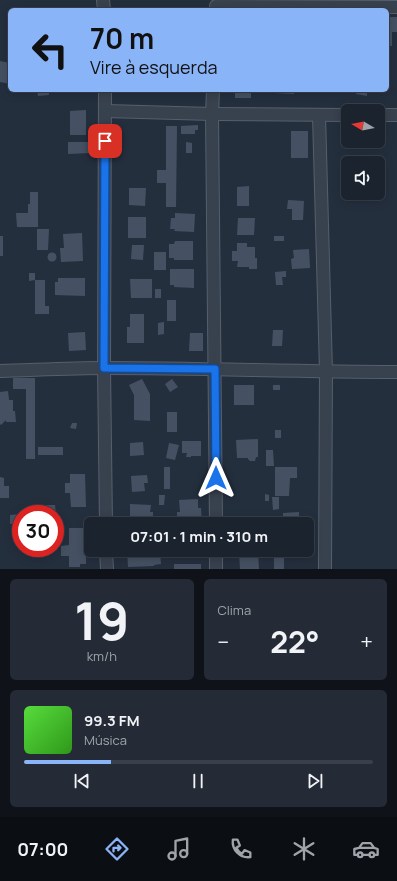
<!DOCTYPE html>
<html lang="pt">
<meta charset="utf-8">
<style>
:root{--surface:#1b232e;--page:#242b36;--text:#f1f3f6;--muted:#a0a4aa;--line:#39404a;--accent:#8ab4f8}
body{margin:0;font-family:Manrope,sans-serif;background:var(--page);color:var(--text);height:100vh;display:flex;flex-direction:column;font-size:15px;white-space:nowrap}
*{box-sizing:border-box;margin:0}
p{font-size:13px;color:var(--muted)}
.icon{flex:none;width:22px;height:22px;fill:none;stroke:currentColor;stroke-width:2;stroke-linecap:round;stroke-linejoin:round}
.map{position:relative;height:569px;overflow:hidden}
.side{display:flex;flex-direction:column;gap:10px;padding:10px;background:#0f1319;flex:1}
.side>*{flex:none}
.guide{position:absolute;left:8px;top:8px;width:381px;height:84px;border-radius:6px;box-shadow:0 2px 10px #0003,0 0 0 1px var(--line);background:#8ab4f8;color:#111;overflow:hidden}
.needle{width:26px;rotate:280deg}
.fabs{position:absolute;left:341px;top:104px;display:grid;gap:8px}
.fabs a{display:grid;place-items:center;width:44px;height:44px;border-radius:6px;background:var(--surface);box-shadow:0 2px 10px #0003,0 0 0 1px var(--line);font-size:20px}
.speed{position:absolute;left:12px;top:505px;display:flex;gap:8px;font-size:20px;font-weight:700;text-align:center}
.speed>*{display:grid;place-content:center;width:52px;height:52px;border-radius:50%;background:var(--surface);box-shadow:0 2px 10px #0003,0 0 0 1px var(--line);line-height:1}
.speed .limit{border:6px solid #d22;background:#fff;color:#111}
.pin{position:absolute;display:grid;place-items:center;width:34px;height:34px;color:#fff;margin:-17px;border-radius:8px;box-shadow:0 2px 6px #0006}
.me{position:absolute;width:44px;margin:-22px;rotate:0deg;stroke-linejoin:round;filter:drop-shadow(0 0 3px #0008)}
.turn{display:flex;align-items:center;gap:14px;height:84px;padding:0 16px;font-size:18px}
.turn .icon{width:52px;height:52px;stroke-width:2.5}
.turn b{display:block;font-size:28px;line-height:34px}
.big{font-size:30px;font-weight:700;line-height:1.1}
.side .card{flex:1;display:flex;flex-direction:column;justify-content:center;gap:6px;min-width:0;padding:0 14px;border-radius:6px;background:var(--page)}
.side .dial{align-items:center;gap:0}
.dial b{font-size:52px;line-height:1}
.song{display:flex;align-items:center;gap:12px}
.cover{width:48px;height:48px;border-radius:6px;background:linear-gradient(135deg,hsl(110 70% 55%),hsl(110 70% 35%))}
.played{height:4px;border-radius:2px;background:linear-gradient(90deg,var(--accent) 25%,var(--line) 25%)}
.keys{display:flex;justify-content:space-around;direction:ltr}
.heat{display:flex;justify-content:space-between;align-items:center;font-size:22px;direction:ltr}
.side .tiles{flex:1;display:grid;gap:10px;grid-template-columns:1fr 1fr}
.card:last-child{grid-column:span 2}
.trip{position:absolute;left:84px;top:517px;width:230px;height:40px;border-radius:6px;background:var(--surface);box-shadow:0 2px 10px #0003,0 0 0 1px var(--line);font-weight:700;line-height:40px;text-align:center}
.tabs{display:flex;height:64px;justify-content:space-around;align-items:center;background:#0b0e12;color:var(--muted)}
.tabs .icon{width:28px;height:28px}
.tabs .current{color:var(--accent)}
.tabs b{font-size:18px;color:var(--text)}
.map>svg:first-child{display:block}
.building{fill:#455162}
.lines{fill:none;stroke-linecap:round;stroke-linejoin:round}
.minor-casing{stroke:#565f6c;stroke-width:14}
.minor{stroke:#38414e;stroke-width:12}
.route-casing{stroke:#114b97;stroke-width:10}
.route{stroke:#1a73e8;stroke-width:7}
</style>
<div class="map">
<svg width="397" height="569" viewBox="0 0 397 569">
<rect width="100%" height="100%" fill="#242f3e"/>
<g class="building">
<polygon points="387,17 397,17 397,32 392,32 392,46 387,46"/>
<polygon points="0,61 10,63 10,84 0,82"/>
<polygon points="37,90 49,90 49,95 38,96"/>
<polygon points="171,90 202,90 202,91 171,92"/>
<rect x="235" y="90" width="16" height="8"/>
<polygon points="274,90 294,90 294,94 274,93"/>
<polygon points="356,90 375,90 374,93 367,92 367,96 356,94"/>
<polygon points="86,110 86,135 70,135 70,111"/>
<polygon points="198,125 198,130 195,130 195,134 181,134 181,126"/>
<polygon points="166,126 177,126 176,207 166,207 166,183 157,183 157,170 166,170"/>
<rect x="291" y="131" width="17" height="27"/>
<polygon points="68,142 89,142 90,153 68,154"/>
<polygon points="186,142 192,143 192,153 186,153"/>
<polygon points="249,186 249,206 237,206 237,187"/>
<polygon points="129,188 146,188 145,206 129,205"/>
<polygon points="30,192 38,192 38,227 17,227 16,213 28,213 28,204 30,204"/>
<polygon points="288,200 304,201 303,220 292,220 292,209 287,209"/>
<polygon points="175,213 195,214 194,232 174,231 175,229 170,229 171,218 175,218"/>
<rect x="128" y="217" width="18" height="21"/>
<polygon points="238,218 255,218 254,235 237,235"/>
<polygon points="37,229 49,229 48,250 37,250"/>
<polygon points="82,233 83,261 61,262 60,248 64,248 63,234"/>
<rect x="0" y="236" width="3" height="20"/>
<rect x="274" y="236" width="10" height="5"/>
<polygon points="175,241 193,241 193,260 174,260 174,258 169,258 169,244 174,244"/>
<polygon points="237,243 247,243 247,247 255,247 255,258 257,258 257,269 249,269 249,267 237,267 238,261 232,261 232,251 237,251"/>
<polygon points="132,245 144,245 143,260 131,259"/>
<polygon points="309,249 310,268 292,269 291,259 294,258 293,250"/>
<rect x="154" y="252" width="12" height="18"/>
<circle cx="52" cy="257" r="4.5"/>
<polygon points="170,269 194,269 194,288 174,287 174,285 170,285"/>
<polygon points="286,271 286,277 282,277 283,285 276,285 275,272"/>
<polygon points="29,273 35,273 35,280 45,280 45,306 49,306 49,314 35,314 35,280 29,281"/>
<polygon points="58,278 85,278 85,296 55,295 55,282 58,282"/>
<polygon points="130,279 152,279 152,298 131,298"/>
<rect x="155" y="289" width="6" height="9"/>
<rect x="167" y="300" width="9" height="21"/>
<polygon points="130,314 144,314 144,343 127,343 127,327 130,327"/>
<polygon points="164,322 164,334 158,335 158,323"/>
<polygon points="273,330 283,330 282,346 272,346"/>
<polygon points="85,332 86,350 69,351 68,333"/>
<polygon points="190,333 203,333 203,351 189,351"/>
<polygon points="13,378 35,378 35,459 26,459 26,389 13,389"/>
<polygon points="142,379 150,394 150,421 134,420 134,395 129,385"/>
<polygon points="172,379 178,387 170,392 165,384"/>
<rect x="234" y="385" width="20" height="20"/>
<rect x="273" y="385" width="7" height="5"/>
<polygon points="8,391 9,400 13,400 13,411 15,411 16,422 6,422 6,420 1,425 0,424 0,392"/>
<rect x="167" y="412" width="10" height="20"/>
<polygon points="72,423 77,423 76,429 70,428"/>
<rect x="275" y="430" width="6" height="8"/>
<polygon points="258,439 258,457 256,457 255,461 250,461 248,459 248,458 237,458 236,440"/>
<polygon points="182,441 201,441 201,456 191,456 191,457 186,457 187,453 182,453"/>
<polygon points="143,442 144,455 130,456 130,443"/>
<polygon points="169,443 179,445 175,460 166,458"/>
<rect x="38" y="447" width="25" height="8"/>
<polygon points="266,450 273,450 274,466 266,466"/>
<rect x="164" y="467" width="6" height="22"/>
<polygon points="275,467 297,467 297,478 290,478 289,496 275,496"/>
<polygon points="70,474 85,474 86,507 71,507 70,493 65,493 65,483 70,483"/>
<polygon points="147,475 148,483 144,483 145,491 132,492 131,476"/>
<polygon points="0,477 4,478 4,486 9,486 9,498 0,498"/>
<polygon points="265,494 269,495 269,501 265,501"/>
<polygon points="159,495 165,495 164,505 159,505"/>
<polygon points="272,497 279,497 279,509 273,510"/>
<polygon points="198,499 198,508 201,508 202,524 177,524 177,512 180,512 179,500"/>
<polygon points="130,504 151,505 150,512 153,512 153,519 130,519"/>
<polygon points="46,505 55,505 56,514 47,514"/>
<polygon points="28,506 35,506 35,514 22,514 22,510 28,510"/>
<polygon points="299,512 299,524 272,524 272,516 283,516 283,513"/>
<polygon points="21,514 21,548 30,548 30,550 19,550 19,543 14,543 13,524 10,524 10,515"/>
<polygon points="69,528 86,528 86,564 80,564 80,567 69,567 69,556 61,556 61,546 69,545"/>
<polygon points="127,550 148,550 148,552 160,551 161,564 154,565 154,566 128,567"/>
<polygon points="166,550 180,550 180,553 167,553"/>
<polygon points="258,552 259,569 240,569 239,553"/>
<rect x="274" y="553" width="10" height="16"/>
<rect x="174" y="564" width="27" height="5"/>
</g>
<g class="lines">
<g class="minor-casing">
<g id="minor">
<polyline points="103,0 104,10"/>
<polyline points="216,6 397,7"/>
<polyline points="105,90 104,368 106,524"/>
<polyline points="213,90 212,114 216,524"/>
<polyline points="106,111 212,114 348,115"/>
<polyline points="319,115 326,372 325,569"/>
<polyline points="378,115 397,115"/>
<path d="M0,371C35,370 71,368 106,368C203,368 300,372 397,372"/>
<polyline points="106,550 107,569"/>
<polyline points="216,550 216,569"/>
</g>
</g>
<use href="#minor" class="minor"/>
</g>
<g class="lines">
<g class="route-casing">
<polyline id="route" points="105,141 104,368 215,369 216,478"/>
</g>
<use href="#route" class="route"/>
</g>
</svg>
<div class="fabs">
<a><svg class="needle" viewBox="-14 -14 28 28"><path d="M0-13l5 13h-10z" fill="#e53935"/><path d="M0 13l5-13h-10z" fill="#a0a4aa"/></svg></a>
<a><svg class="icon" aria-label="sound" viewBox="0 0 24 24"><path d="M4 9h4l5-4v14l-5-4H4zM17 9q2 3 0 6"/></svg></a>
</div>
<div class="speed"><div class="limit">30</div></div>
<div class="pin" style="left:105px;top:141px;background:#d93025"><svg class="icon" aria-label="arrive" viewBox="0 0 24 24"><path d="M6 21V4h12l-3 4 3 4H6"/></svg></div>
<svg class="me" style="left:216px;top:478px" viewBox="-20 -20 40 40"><path d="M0-17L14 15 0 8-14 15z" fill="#1a73e8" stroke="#fff" stroke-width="4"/></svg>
<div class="trip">07:01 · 1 min · 310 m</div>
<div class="guide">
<div class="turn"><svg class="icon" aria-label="left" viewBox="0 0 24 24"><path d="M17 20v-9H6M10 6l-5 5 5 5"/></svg><div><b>70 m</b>Vire à esquerda</div></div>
</div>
</div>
<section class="side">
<div class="tiles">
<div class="card dial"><b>19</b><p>km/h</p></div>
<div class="card"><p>Clima</p>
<div class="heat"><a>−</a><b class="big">22°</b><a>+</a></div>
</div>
<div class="card">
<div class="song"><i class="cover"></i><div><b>99.3 FM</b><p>Música</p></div></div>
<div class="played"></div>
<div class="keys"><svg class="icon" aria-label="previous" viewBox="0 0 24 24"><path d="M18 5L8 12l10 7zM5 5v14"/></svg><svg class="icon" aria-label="pause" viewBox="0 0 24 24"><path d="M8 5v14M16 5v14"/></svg><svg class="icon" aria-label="next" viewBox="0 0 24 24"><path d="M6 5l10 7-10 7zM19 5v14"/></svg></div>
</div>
</div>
</section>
<nav class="tabs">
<b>07:00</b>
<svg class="icon current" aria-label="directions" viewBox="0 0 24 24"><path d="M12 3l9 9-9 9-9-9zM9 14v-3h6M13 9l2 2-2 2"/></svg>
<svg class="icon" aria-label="music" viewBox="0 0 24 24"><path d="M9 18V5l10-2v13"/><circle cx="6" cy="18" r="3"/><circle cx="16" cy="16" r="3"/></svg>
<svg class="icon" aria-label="phone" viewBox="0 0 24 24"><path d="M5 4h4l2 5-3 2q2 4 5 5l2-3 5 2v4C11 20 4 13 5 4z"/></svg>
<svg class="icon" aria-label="climate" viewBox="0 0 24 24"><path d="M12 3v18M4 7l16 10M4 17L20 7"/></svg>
<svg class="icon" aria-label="car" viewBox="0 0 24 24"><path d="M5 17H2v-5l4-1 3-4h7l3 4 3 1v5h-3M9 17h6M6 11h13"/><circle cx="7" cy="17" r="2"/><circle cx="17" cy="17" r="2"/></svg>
</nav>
